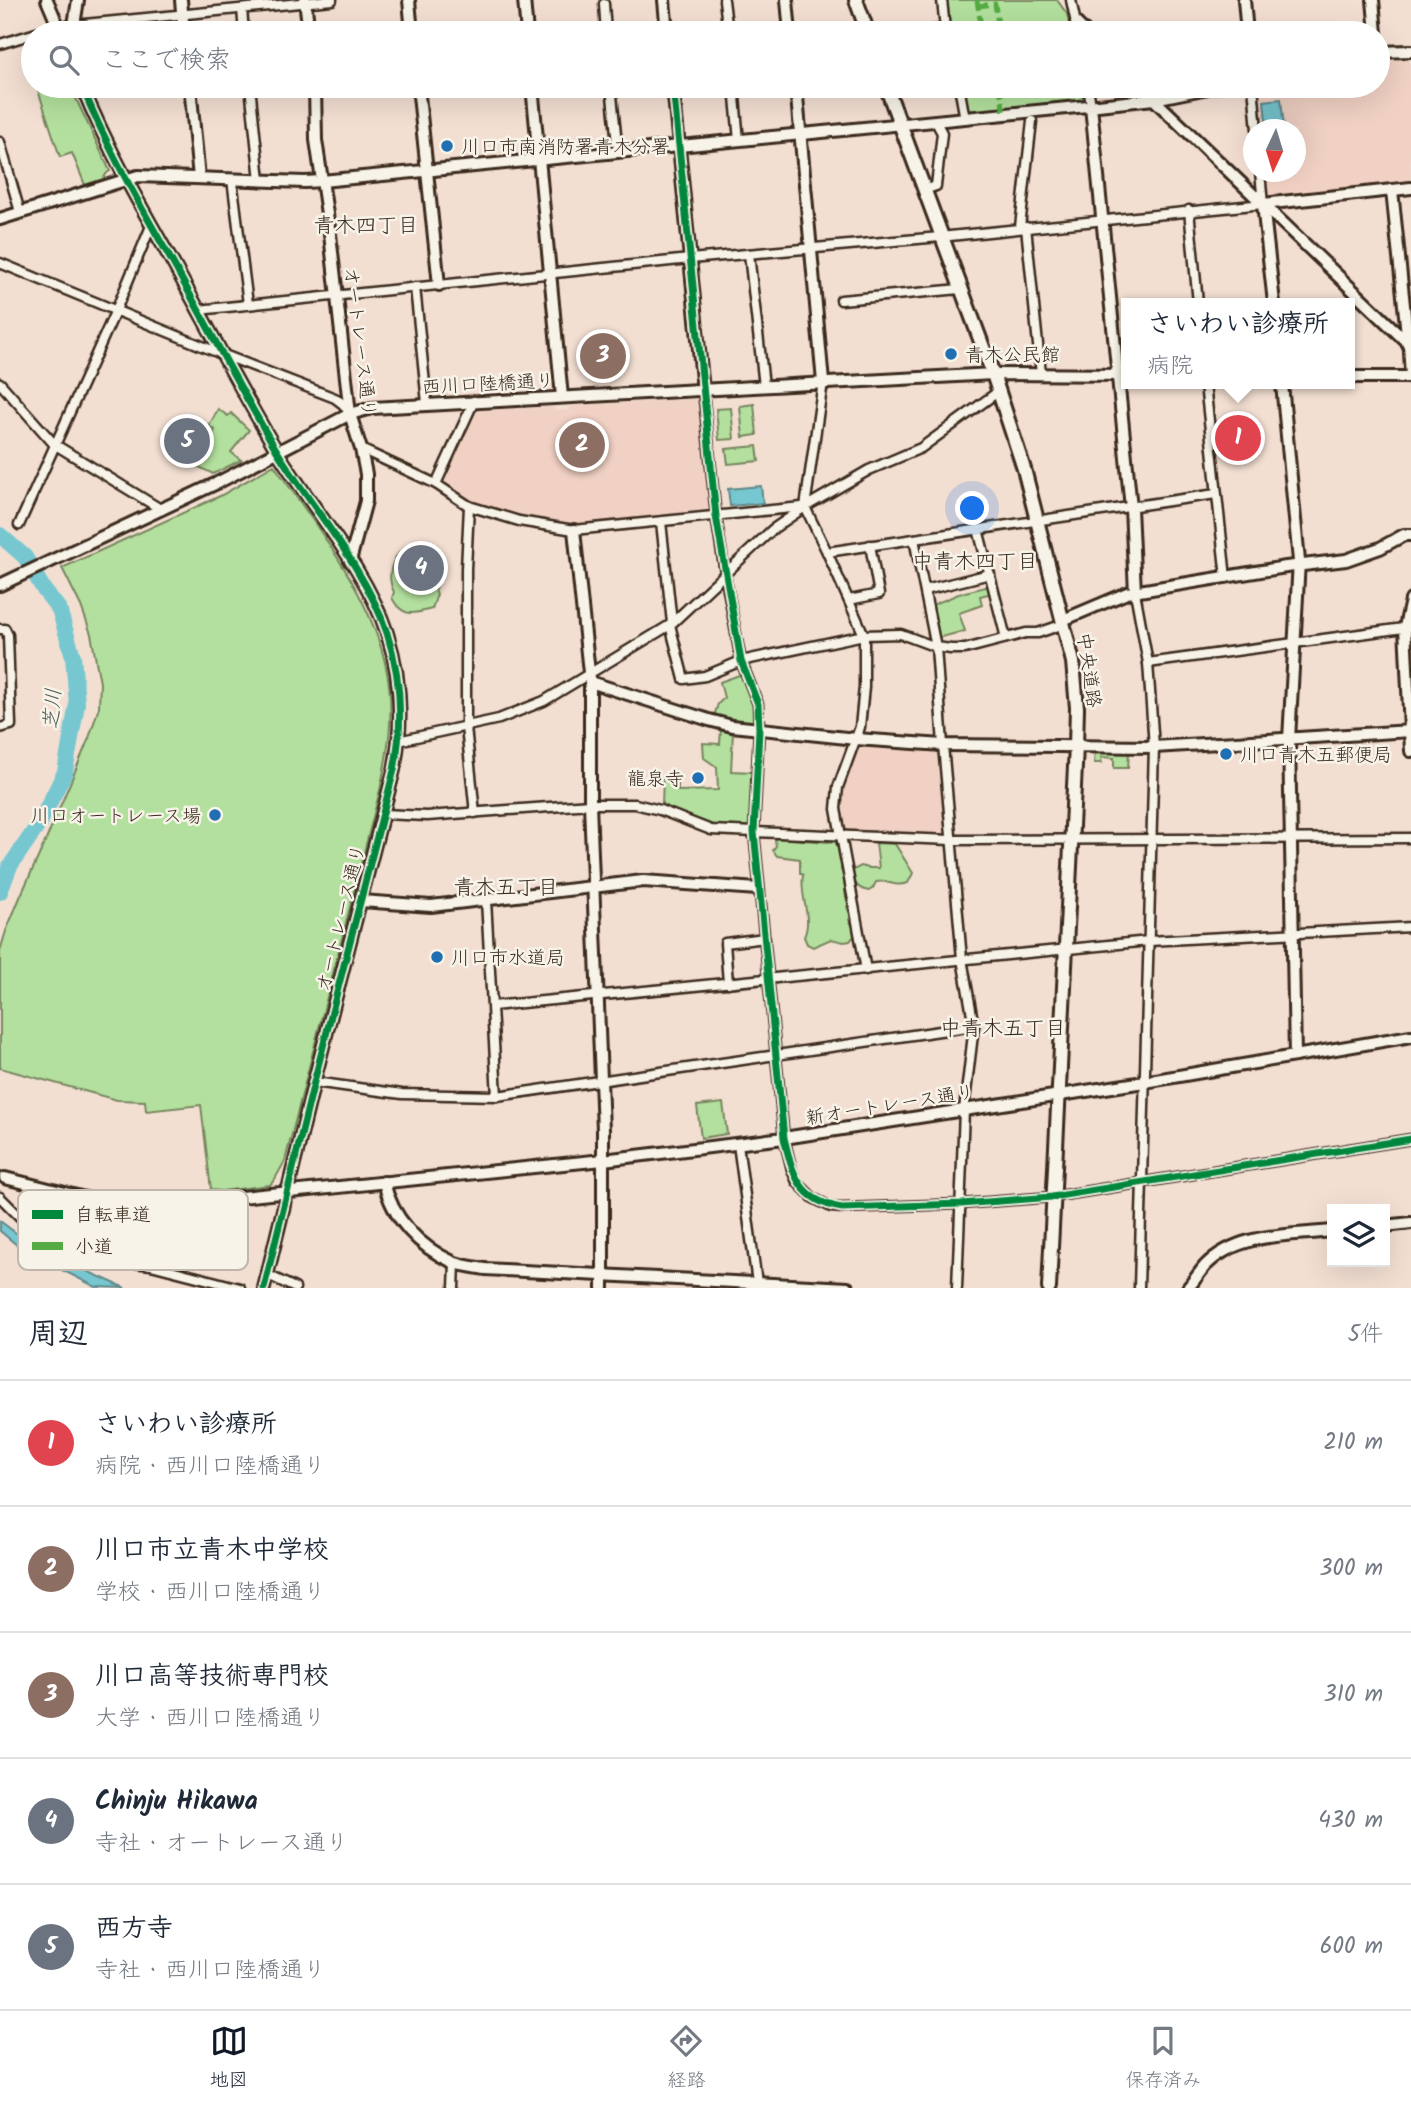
<!DOCTYPE html>
<html lang="ja">
<head>
<meta charset="utf-8">
<style>
	body { margin:0; font-family:Kalam,"Klee One",sans-serif; background:#f6f6f7; color:#1f2937 }
	.controls { position:absolute; right:21px; bottom:21px; display:grid; overflow:hidden; border-radius:0px; box-shadow:0 7px 28px #0002 }
	.controls button { width:63px; height:63px; display:grid; place-items:center; padding:0; border:0; border-bottom:2px solid #e0e1e3; background:#fff; color:#1f2937; font:35px sans-serif }
	.compass { position:absolute; left:1243px; top:119px; width:63px; height:63px; border-radius:50%; background:#fff; box-shadow:0 7px 28px #0002; rotate:184deg }
	.you { position:absolute; left:973px; top:509px; width:24px; height:24px; margin:-18px; border:5px solid #fff; border-radius:50%; background:#1a73e8; box-shadow:0 0 0 10px #1a73e833 }
	.badge { display:grid; place-items:center; width:46px; height:46px; border-radius:50%; background:#111827; color:#fff; font-size:23px; font-weight:700 }
	.pin { position:absolute; translate:-50% -50%; border:4px solid #fff; box-shadow:0 2px 7px #0006 }
	.popup { position:absolute; left:1121px; top:298px; width:234px; height:91px; box-sizing:border-box; display:grid; place-content:center; border-radius:0px; background:#fff; filter:drop-shadow(0 2px 5px #0005); font-size:23px; white-space:nowrap; color:#747a83 }
	.popup b { font-size:26px; color:#1f2937 }
	.popup::after { content:''; position:absolute; left:50%; top:100%; margin-left:-14px; border:14px solid transparent; border-top-color:#fff }
	.list { margin:0; padding:0; list-style:none }
	h2 { display:flex; justify-content:space-between; align-items:center; height:91px; margin:0; padding:0 28px; font-size:30px }
	h2 small { font-size:23px; font-weight:400; color:#747a83 }
	.list li { display:grid; grid-template-columns:46px 1fr auto; gap:21px; align-items:center; box-sizing:border-box; height:126px; padding:0 28px; border-top:2px solid #e0e1e3 }
	.list b { display:block; font-size:26px; white-space:nowrap }
	.list p { margin:0; font-size:23px; white-space:nowrap; color:#747a83 }
	.list em { font-size:23px; font-style:normal; color:#747a83 }
	.icon { flex:none; width:38px; height:38px; fill:none; stroke:currentColor; stroke-width:2; stroke-linecap:round; stroke-linejoin:round }
	.map { position:relative; flex:none; width:1411px; height:1288px; overflow:hidden }
	.search { position:absolute; background:#fff; box-shadow:0 7px 28px #0002; left:21px; right:21px; top:21px; height:77px; display:flex; align-items:center; gap:18px; box-sizing:border-box; padding:0 24px; border-radius:38px; color:#747a83; font-size:26px }
	.sheet { height:721px; background:#fff }
	nav { display:flex; justify-content:space-around; align-items:center; box-sizing:border-box; height:98px; border-top:2px solid #e0e1e3; background:#fff; font-size:19px; color:#747a83 }
	nav a { display:grid; justify-items:center; gap:4px }
	nav .on { color:#111827 }
	.map>svg:first-child { display:block }
	.built { fill:#f0d1c3 }
	.green { fill:#b3e09e; stroke:#77855e; stroke-width:2 }
	.water { fill:#77c7d1; stroke:#5f8889; stroke-width:2 }
	.lines { fill:none; stroke-linecap:round; stroke-linejoin:round }
	.river { stroke:#77c7d1; stroke-width:16 }
	.minor-casing { stroke:#3b2a1e; stroke-width:13 }
	.tertiary-casing { stroke:#3b2a1e; stroke-width:16 }
	.secondary-casing { stroke:#3b2a1e; stroke-width:18 }
	.minor { stroke:#f7f3e8; stroke-width:8 }
	.tertiary { stroke:#f7f3e8; stroke-width:10 }
	.secondary { stroke:#f7f3e8; stroke-width:12 }
	.quiet { stroke:#55ab43; stroke-width:5; stroke-dasharray:10 5; stroke-linecap:butt }
	.cycleway-casing { stroke:#f7f3e8; stroke-width:11 }
	.cycleway { stroke:#00873e; stroke-width:7 }
	.poi-dot { fill:#1f6fb2; stroke:#f7f3e8; stroke-width:2.5 }
	.labels { text-anchor:middle; stroke-width:5; stroke-linejoin:round; paint-order:stroke }
	.poi-label { font-size:19px; fill:#3b2a1e; stroke:#f7f3e8; text-anchor:start }
	.street-label { font-size:19px; fill:#3b2a1e; stroke:#f7f3e8 }
	.neighbourhood-label { font-size:21px; fill:#3b2a1e; stroke:#f7f3e8 }
	.water-label { font-size:21px; font-style:italic; fill:#4d5954; stroke:#f7f3e8 }
	.key { fill:#f7f3e8; stroke:#bfb7ab; stroke-width:2 }
	.key-label { font-size:19px; fill:#3b2a1e }
</style>
</head>
<body>
<div class="map">
<svg width="1411" height="1288" viewBox="0 0 1411 1288">
	<rect width="100%" height="100%" fill="#f3dfd2"/>
	<filter id="ink" filterUnits="userSpaceOnUse"><feTurbulence type="fractalNoise" baseFrequency=".0143" numOctaves="2"/><feDisplacementMap in="SourceGraphic" scale="14" xChannelSelector="R" yChannelSelector="G"/><feConvolveMatrix kernelMatrix="1 2 1 2 8 2 1 2 1" color-interpolation-filters="sRGB"/></filter>
	<g filter="url(#ink)">
		<g class="built">
			<path d="M 1410,60 L 1411,184 L 1272,198 L 1268,195 L 1266,172 L 1296,172 L 1296,130 L 1262,129 L 1259,86 L 1378,86 L 1378,61 Z"/>
			<path d="M 700,399 L 709,510 L 707,513 L 577,526 L 568,525 L 517,516 L 488,507 L 472,501 L 446,485 L 445,479 L 476,411 L 553,407 L 556,411 L 568,410 L 571,406 Z"/>
			<path d="M 861,744 L 937,750 L 940,752 L 947,832 L 944,835 L 847,831 L 844,828 L 841,807 L 843,786 L 858,747 Z"/>
		</g>
		<g class="green">
			<path d="M 945,0 L 1057,0 L 1067,14 L 1071,33 L 956,33 L 956,31 L 948,25 Z"/>
			<path d="M 51,86 L 70,86 L 110,171 L 107,173 L 103,179 L 85,185 L 72,153 L 60,157 L 38,90 Z"/>
			<path d="M 963,86 L 1080,86 L 1083,100 L 970,112 L 967,109 Z"/>
			<path d="M 754,404 L 757,435 L 743,437 L 740,406 Z"/>
			<path d="M 731,408 L 734,439 L 719,440 L 716,409 Z"/>
			<path d="M 218,409 L 228,416 L 231,413 L 249,430 L 231,452 L 241,460 L 213,474 L 189,462 L 192,457 L 195,458 L 198,450 L 204,452 L 215,430 L 209,426 Z"/>
			<path d="M 757,446 L 759,461 L 728,464 L 726,449 Z"/>
			<path d="M 274,465 C 317,527 373,597 387,672 C 395,712 388,752 380,790 L 285,1161 L 275,1179 L 270,1185 L 222,1191 L 211,1190 L 201,1105 L 146,1111 L 145,1101 L 117,1100 L 0,1068 L 0,951 L 6,931 L 21,895 L 46,840 L 89,738 L 99,707 L 100,683 L 91,634 L 81,606 L 62,568 L 220,496 Z"/>
			<path d="M 405,548 L 415,556 L 410,569 L 415,583 L 417,585 L 429,566 L 430,558 L 427,555 L 429,548 L 437,548 L 441,553 L 438,563 L 440,578 L 435,589 L 437,594 L 432,609 C 413,614 403,618 392,598 L 394,592 C 386,577 391,557 405,548 Z"/>
			<path d="M 990,586 L 992,593 L 980,596 L 982,605 L 959,613 L 965,631 L 937,638 L 932,605 L 961,593 Z"/>
			<path d="M 742,674 L 756,708 L 755,721 L 752,723 L 714,716 L 718,704 L 724,698 L 720,682 Z"/>
			<path d="M 721,729 L 733,731 L 731,771 L 753,772 L 750,826 L 746,828 L 709,825 L 662,806 L 663,776 L 678,776 L 678,791 L 718,790 L 717,767 L 704,758 L 703,743 L 720,744 Z"/>
			<path d="M 1095,751 L 1129,752 L 1128,768 L 1114,768 L 1114,758 L 1102,757 L 1101,763 L 1094,763 Z"/>
			<path d="M 778,838 L 828,842 L 834,841 C 840,847 843,861 841,870 C 849,880 841,893 849,903 L 847,907 L 851,916 L 849,920 L 853,926 L 855,935 L 850,941 L 844,942 L 831,939 L 813,947 L 807,944 L 804,937 C 813,917 799,896 803,875 L 800,873 L 800,859 L 777,856 L 773,850 L 776,846 L 775,840 Z"/>
			<path d="M 876,843 L 895,844 L 913,873 L 908,883 C 892,888 889,879 876,882 L 873,888 L 869,891 C 857,889 853,883 853,870 L 861,866 L 868,868 L 879,868 Z"/>
			<path d="M 723,1103 L 727,1134 L 701,1138 L 697,1106 Z"/>
		</g>
		<g class="water">
			<path d="M 1281,99 L 1284,129 L 1267,129 L 1264,101 Z"/>
			<path d="M 761,486 L 763,503 L 730,506 L 728,489 Z"/>
			<path d="M 0,1221 L 37,1249 L 125,1288 L 96,1287 L 24,1251 L 0,1231 Z"/>
		</g>
		<g class="lines">
			<path class="river" d="M 0,535 L 25,557 L 44,590 L 59,609 L 73,656 L 77,704 L 65,772 L 39,824 L 10,866 L 0,892"/>
			<defs>
				<g id="minor">
					<path d="M 724,0 L 728,33"/>
					<path d="M 942,0 L 945,29 L 953,33"/>
					<path d="M 1071,0 L 1078,33"/>
					<path d="M 604,4 L 606,33"/>
					<path d="M 242,9 L 244,33"/>
					<path d="M 36,33 L 58,27 L 74,25 L 332,0"/>
					<path d="M 904,33 L 945,29"/>
					<path d="M 0,44 L 33,34"/>
					<path d="M 250,86 L 260,180"/>
					<path d="M 611,86 L 618,153"/>
					<path d="M 734,86 L 739,141"/>
					<path d="M 959,86 L 965,119"/>
					<path d="M 1088,86 L 1091,106"/>
					<path d="M 1253,86 L 1257,130"/>
					<path d="M 0,142 L 20,212"/>
					<path d="M 232,179 L 248,304"/>
					<path d="M 924,190 L 936,186 L 942,133 L 936,122"/>
					<path d="M 1189,210 L 1198,303"/>
					<path d="M 1020,227 L 1032,121"/>
					<path d="M 1026,227 L 1041,374"/>
					<path d="M 749,254 L 764,386"/>
					<path d="M 0,263 L 224,355 L 335,398 L 343,404 L 350,414"/>
					<path d="M 415,287 L 427,403"/>
					<path d="M 841,300 L 960,289"/>
					<path d="M 198,310 L 690,259 L 940,237 L 1263,204 L 1260,172"/>
					<path d="M 1408,344 L 1410,377"/>
					<path d="M 823,382 L 805,507 L 827,552 L 864,635 L 864,687 L 860,727 L 838,787 L 836,809 L 866,970"/>
					<path d="M 0,383 L 54,444 L 162,510"/>
					<path d="M 1205,384 L 1226,578"/>
					<path d="M 703,390 L 716,516 L 725,573 L 741,661 L 758,704 L 759,729 L 754,832 L 784,1138 L 792,1170 L 797,1182 L 813,1198 L 831,1207 L 842,1208 L 961,1204 L 1052,1197 L 1411,1139"/>
					<path d="M 361,449 L 436,484 L 469,506 L 519,521 L 574,530 L 802,507"/>
					<path d="M 436,484 L 474,401"/>
					<path d="M 469,506 L 466,569 L 466,727 L 475,813"/>
					<path d="M 661,522 L 672,623"/>
					<path d="M 19,525 L 116,310 L 151,226"/>
					<path d="M 978,529 L 1006,638"/>
					<path d="M 914,539 L 936,647 L 943,745 L 962,959 L 974,1026 L 964,1110 L 957,1288"/>
					<path d="M 827,552 L 1216,494"/>
					<path d="M 925,590 L 990,574"/>
					<path d="M 1135,592 L 1148,663 L 1154,747 L 1139,1288"/>
					<path d="M 849,600 L 879,594 L 870,545"/>
					<path d="M 670,625 L 684,679 L 705,676 L 741,661 L 864,635 L 901,634 L 936,647 L 951,649 L 965,649 L 1026,633 L 1038,633 L 1064,624"/>
					<path d="M 0,629 L 5,629 L 8,635 L 11,725 L 0,728"/>
					<path d="M 1148,663 L 1411,627"/>
					<path d="M 398,741 L 499,719 L 544,701 L 670,625 L 773,529 L 805,507 L 869,470 L 921,448 L 999,391"/>
					<path d="M 383,814 L 427,816 L 590,804 L 635,804 L 660,810 L 711,830 L 754,832 L 951,840 L 1411,838"/>
					<path d="M 486,900 L 497,1096"/>
					<path d="M 728,983 L 725,943 L 765,938"/>
					<path d="M 493,1006 L 1149,941 L 1411,927"/>
					<path d="M 314,1082 L 402,1094 L 497,1096 L 974,1026"/>
					<path d="M 738,1144 L 757,1283"/>
					<path d="M 0,1197 L 28,1225 L 55,1242 L 92,1258 L 151,1265 L 240,1288"/>
					<path d="M 151,1265 L 164,1203"/>
					<path d="M 268,1275 L 295,1288"/>
					<path d="M 454,1288 L 455,1263"/>
				</g>
				<g id="tertiary">
					<path d="M 47,0 L 61,33"/>
					<path d="M 181,0 L 184,33"/>
					<path d="M 305,0 L 309,33"/>
					<path d="M 409,0 L 412,33"/>
					<path d="M 524,0 L 527,33"/>
					<path d="M 664,0 L 667,33"/>
					<path d="M 787,0 L 790,33"/>
					<path d="M 1244,0 L 1247,33"/>
					<path d="M 1373,0 L 1376,33"/>
					<path d="M 1076,23 L 1086,33"/>
					<path d="M 74,25 L 78,0"/>
					<path d="M 1378,52 L 1411,51"/>
					<path d="M 82,86 C 107,148 141,207 174,265 C 208,327 241,391 277,451 C 313,510 365,567 387,633 C 401,677 403,725 394,770 L 314,1082 L 264,1288"/>
					<path d="M 190,86 L 199,178"/>
					<path d="M 315,86 L 316,140 L 330,234 L 350,414 L 361,449 L 366,474 L 366,501 L 350,561"/>
					<path d="M 418,86 L 439,285"/>
					<path d="M 532,86 L 562,397"/>
					<path d="M 673,86 L 703,390"/>
					<path d="M 796,86 L 823,382"/>
					<path d="M 1140,86 L 1411,346"/>
					<path d="M 1091,106 L 1131,508 L 1135,592"/>
					<path d="M 1392,190 L 1408,344"/>
					<path d="M 0,219 L 138,176 L 305,182 L 322,181 L 1098,105 L 1154,99 L 1218,86"/>
					<path d="M 1274,303 L 1263,204 L 1411,188"/>
					<path d="M 1350,377 L 1411,377"/>
					<path d="M 1282,384 L 1299,561 L 1289,739 L 1295,1056"/>
					<path d="M 574,530 L 590,682 L 590,804 L 603,1130 L 603,1288"/>
					<path d="M 0,585 L 217,483 L 350,414 L 372,408 L 993,374 L 1126,375"/>
					<path d="M 1411,600 L 1405,627 L 1411,751"/>
					<path d="M 1063,620 L 1127,593 L 1286,567 L 1346,560 L 1380,548 L 1404,535 L 1411,535"/>
					<path d="M 590,682 L 709,720 L 732,726 L 856,739 L 943,745 L 1154,747 L 1411,731"/>
					<path d="M 361,901 L 431,906 L 643,881 L 758,889"/>
					<path d="M 5,1178 L 81,1197 L 119,1204 L 212,1200 L 603,1160 L 784,1138 L 1144,1082 L 1411,1036"/>
					<path d="M 384,1182 C 392,1218 419,1247 453,1262 C 462,1266 474,1267 485,1269 L 848,1288"/>
					<path d="M 1385,1226 L 1411,1223"/>
					<path d="M 1188,1288 C 1194,1281 1199,1273 1205,1266 C 1238,1232 1288,1236 1332,1231"/>
				</g>
				<g id="secondary">
					<path d="M 856,0 L 868,33"/>
					<path d="M 886,86 L 993,374 L 1024,469 L 1073,662 L 1077,708 L 1076,746 L 1049,1288"/>
				</g>
			</defs>
			<use href="#minor" class="minor-casing"/>
			<use href="#tertiary" class="tertiary-casing"/>
			<use href="#secondary" class="secondary-casing"/>
			<use href="#minor" class="minor"/>
			<use href="#tertiary" class="tertiary"/>
			<use href="#secondary" class="secondary"/>
			<g class="quiet">
				<path d="M 977,0 L 982,33"/>
				<path d="M 978,6 L 995,4 L 999,33"/>
				<path d="M 1000,86 L 1004,115"/>
			</g>
			<defs>
				<g id="cycleway">
					<path d="M 82,86 C 107,148 141,207 174,265 C 208,327 241,391 277,451 C 313,510 365,567 387,633 C 401,677 403,725 394,770 L 314,1082 L 264,1288"/>
					<path d="M 673,86 L 716,516 L 741,661 L 758,704 L 759,729 L 754,832 L 784,1138 C 793,1175 799,1201 842,1208 L 961,1204 L 1052,1197 L 1411,1139"/>
				</g>
			</defs>
			<use href="#cycleway" class="cycleway-casing"/>
			<use href="#cycleway" class="cycleway"/>
		</g>
	</g>
	<g class="poi-dot">
		<circle cx="447" cy="146" r="7"/>
		<circle cx="951" cy="354" r="7"/>
		<circle cx="1226" cy="754" r="7"/>
		<circle cx="698" cy="778" r="7"/>
		<circle cx="215" cy="815" r="7"/>
		<circle cx="437" cy="957" r="7"/>
	</g>
	<g class="labels">
		<g class="poi-label">
			<text x="461" y="153">川口市南消防署青木分署</text>
			<text x="965" y="361">青木公民館</text>
			<text x="1240" y="761">川口青木五郵便局</text>
			<text x="684" y="785" text-anchor="end">龍泉寺</text>
			<text x="201" y="822" text-anchor="end">川口オートレース場</text>
			<text x="451" y="964">川口市水道局</text>
		</g>
		<g class="street-label">
			<text transform="translate(361 342) rotate(83)" y="7">オートレース通り</text>
			<text transform="translate(488 383) rotate(-3)" y="7">西川口陸橋通り</text>
			<text transform="translate(1090 670) rotate(82)" y="7">中央道路</text>
			<text transform="translate(340 918) rotate(-76)" y="7">オートレース通り</text>
			<text transform="translate(890 1104) rotate(-9)" y="7">新オートレース通り</text>
		</g>
		<g class="neighbourhood-label">
			<text x="366" y="232">青木四丁目</text>
			<text x="975" y="568">中青木四丁目</text>
			<text x="506" y="894">青木五丁目</text>
			<text x="1003" y="1035">中青木五丁目</text>
		</g>
		<g class="water-label">
			<text transform="translate(52 709) rotate(-86)" y="7">芝川</text>
		</g>
	</g>
	<rect x="18" y="1190" width="230" height="80" rx="10" class="key"/>
	<rect x="32" y="1210" width="31" height="9" fill="#00873e"/>
	<rect x="32" y="1242" width="31" height="8" fill="#55ab43"/>
	<g class="key-label">
		<text x="75" y="1221">自転車道</text>
		<text x="75" y="1253">小道</text>
	</g>
</svg>
<div class="controls">
<button><svg class="icon" aria-label="layers" viewBox="0 0 24 24"><path d="M12 4l9 5-9 5-9-5zM3 14l9 5 9-5"/></svg></button>
</div>
<svg class="compass" viewBox="-18 -18 36 36"><path d="M0-13l5 13h-10z" fill="#e53935"/><path d="M0 13l5-13h-10z" fill="#747a83"/></svg>
<div class="you"></div>
<div class="pin badge" style="left:1238px;top:438px;background:#e0444e">1</div>
<div class="popup"><b>さいわい診療所</b>病院</div>
<div class="pin badge" style="left:582px;top:445px;background:#8d6e63">2</div>
<div class="pin badge" style="left:603px;top:356px;background:#8d6e63">3</div>
<div class="pin badge" style="left:421px;top:568px;background:#6b7280">4</div>
<div class="pin badge" style="left:187px;top:441px;background:#6b7280">5</div>
<div class="search"><svg class="icon" aria-label="search" viewBox="0 0 24 24"><circle cx="10" cy="10" r="6"/><path d="M15 15l6 6"/></svg>ここで検索</div>
</div>
<section class="sheet">
<h2>周辺<small>5件</small></h2>
<ul class="list">
<li><span class="badge" style="background:#e0444e">1</span><div><b>さいわい診療所</b><p>病院 · 西川口陸橋通り</p></div><em>210 m</em></li>
<li><span class="badge" style="background:#8d6e63">2</span><div><b>川口市立青木中学校</b><p>学校 · 西川口陸橋通り</p></div><em>300 m</em></li>
<li><span class="badge" style="background:#8d6e63">3</span><div><b>川口高等技術専門校</b><p>大学 · 西川口陸橋通り</p></div><em>310 m</em></li>
<li><span class="badge" style="background:#6b7280">4</span><div><b>Chinju Hikawa</b><p>寺社 · オートレース通り</p></div><em>430 m</em></li>
<li><span class="badge" style="background:#6b7280">5</span><div><b>西方寺</b><p>寺社 · 西川口陸橋通り</p></div><em>600 m</em></li>
</ul>
</section>
<nav>
<a class="on"><svg class="icon" aria-label="map" viewBox="0 0 24 24"><path d="M3 6l6-2 6 2 6-2v14l-6 2-6-2-6 2zM9 4v14M15 6v14"/></svg>地図</a>
<a><svg class="icon" aria-label="directions" viewBox="0 0 24 24"><path d="M12 3l9 9-9 9-9-9zM9 14v-3h6M13 9l2 2-2 2"/></svg>経路</a>
<a><svg class="icon" aria-label="saved" viewBox="0 0 24 24"><path d="M7 4h10v16l-5-4-5 4z"/></svg>保存済み</a>
</nav>
</body>
</html>
